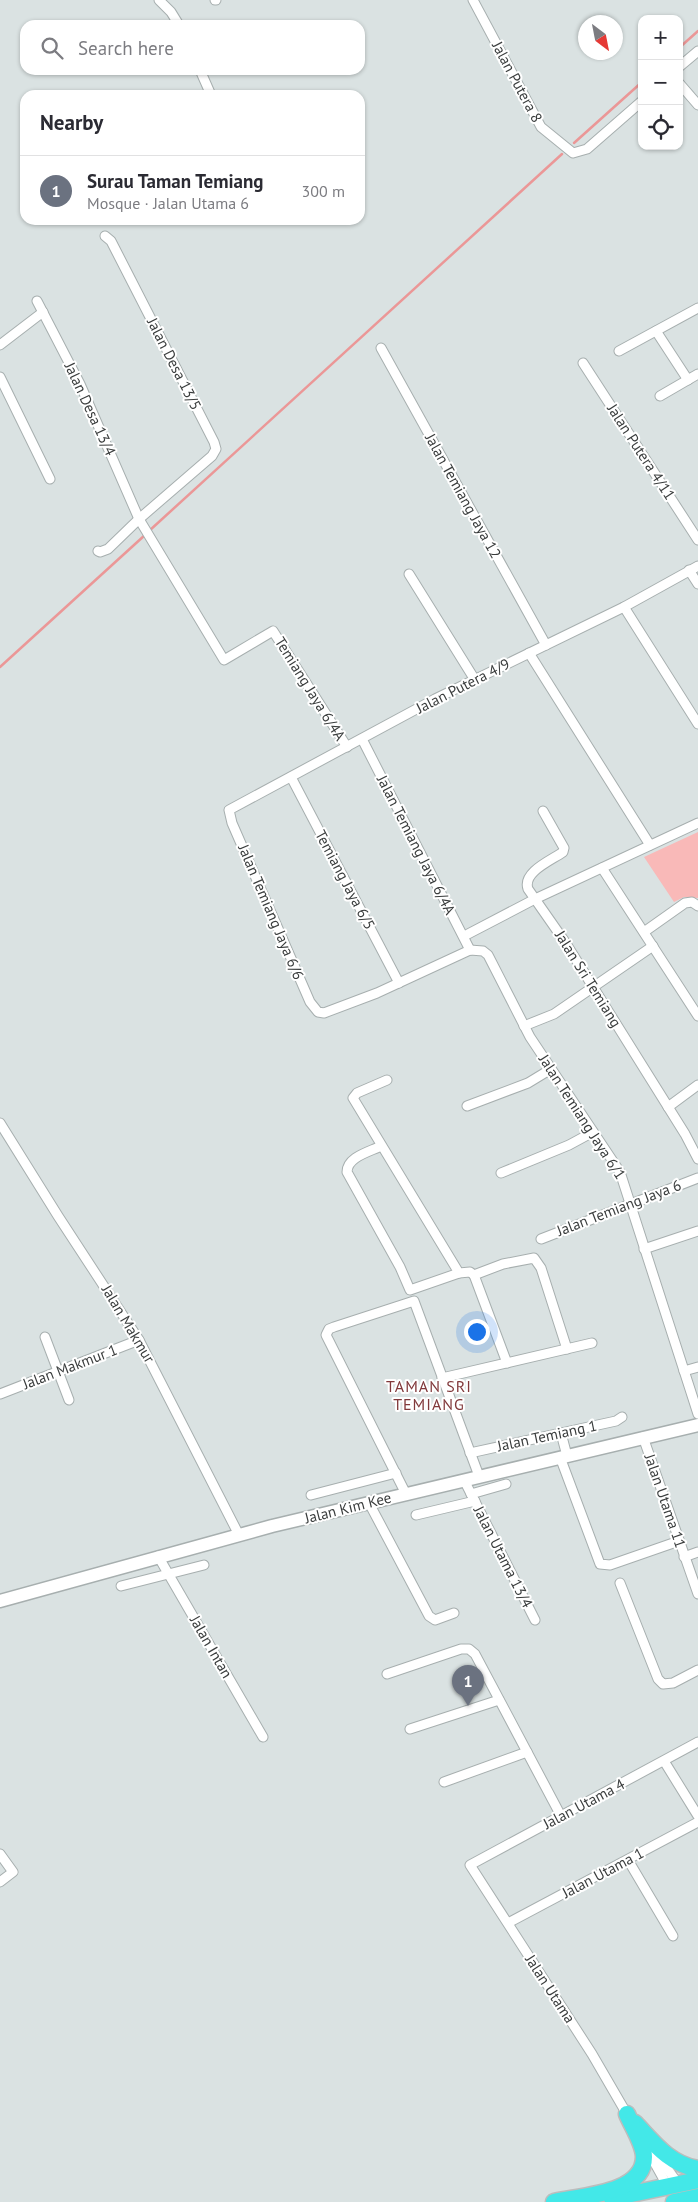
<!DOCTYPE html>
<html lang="en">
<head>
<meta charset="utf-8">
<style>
	body { margin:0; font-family:"PT Sans",sans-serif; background:#f7f7f7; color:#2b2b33 }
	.controls { position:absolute; right:15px; top:15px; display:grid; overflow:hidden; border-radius:10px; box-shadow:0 1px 4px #0004 }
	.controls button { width:45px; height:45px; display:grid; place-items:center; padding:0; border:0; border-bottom:1px solid #e1e1e2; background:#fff; color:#2b2b33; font:25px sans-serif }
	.compass { position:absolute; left:578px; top:15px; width:45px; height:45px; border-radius:50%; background:#fff; box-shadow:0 1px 4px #0004; rotate:148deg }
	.you { position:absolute; left:476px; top:1331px; width:18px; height:18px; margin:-12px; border:4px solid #fff; border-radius:50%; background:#1a73e8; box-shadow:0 0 0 8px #1a73e833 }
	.badge { display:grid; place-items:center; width:32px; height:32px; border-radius:50%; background:#ae1a32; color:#fff; font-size:16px; font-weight:700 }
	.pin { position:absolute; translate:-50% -41px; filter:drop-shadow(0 1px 2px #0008) }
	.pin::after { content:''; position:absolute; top:26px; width:18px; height:15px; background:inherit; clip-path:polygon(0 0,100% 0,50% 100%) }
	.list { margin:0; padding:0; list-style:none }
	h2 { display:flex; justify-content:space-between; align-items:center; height:65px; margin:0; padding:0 20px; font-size:21px }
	h2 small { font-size:16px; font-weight:400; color:#7c7c81 }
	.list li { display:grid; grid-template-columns:32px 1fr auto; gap:15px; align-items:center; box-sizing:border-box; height:70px; padding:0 20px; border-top:1px solid #e1e1e2 }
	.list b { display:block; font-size:19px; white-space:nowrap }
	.list p { margin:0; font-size:16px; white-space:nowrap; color:#7c7c81 }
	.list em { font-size:16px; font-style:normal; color:#7c7c81 }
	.icon { flex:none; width:28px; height:28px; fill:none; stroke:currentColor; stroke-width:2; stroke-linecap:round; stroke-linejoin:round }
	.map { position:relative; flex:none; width:698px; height:2202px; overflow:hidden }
	.search { position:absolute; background:#fff; box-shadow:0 1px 4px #0004; left:20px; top:20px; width:345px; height:55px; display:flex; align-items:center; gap:12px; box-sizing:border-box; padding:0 18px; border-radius:15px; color:#7c7c81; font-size:19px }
	.panel { position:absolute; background:#fff; box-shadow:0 1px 4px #0004; left:20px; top:90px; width:345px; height:135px; border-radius:15px }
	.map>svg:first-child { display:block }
	.green { fill:#f9b9b8 }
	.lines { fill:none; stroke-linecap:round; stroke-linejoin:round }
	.stream { stroke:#eb9797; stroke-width:2.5 }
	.street-casing { stroke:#a7afaf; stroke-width:11 }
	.secondary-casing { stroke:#a7afaf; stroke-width:15 }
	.highway-casing { stroke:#bcbdbd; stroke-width:19 }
	.street { stroke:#fff; stroke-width:9 }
	.secondary { stroke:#fff; stroke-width:12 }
	.highway { stroke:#43e8e8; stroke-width:16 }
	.labels { text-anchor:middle; stroke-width:4; stroke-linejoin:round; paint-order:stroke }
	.street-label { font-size:15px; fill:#3a3d3d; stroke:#fff }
	.neighbourhood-label { font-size:16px; letter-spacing:1px; fill:#81393b; stroke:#fff }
</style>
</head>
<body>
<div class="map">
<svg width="698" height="2202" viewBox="0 0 698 2202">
	<rect width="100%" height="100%" fill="#dae2e2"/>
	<path class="green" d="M 698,832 L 698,898 L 684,897 L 674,902 L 644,857 Z"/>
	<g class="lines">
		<g class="stream">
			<path d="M 679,48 L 698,31"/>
			<path d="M 574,143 L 642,82"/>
			<path d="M 149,531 L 562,154"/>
			<path d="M 0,667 L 145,535"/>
		</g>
		<defs>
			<g id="street">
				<path d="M 159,0 L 171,12 L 179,25"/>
				<path d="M 215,0 L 216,0"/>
				<path d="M 473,0 L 541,127 L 573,153 L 587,149 L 642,101"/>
				<path d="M 679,67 L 698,51"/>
				<path d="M 200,70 L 211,95"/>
				<path d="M 679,83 L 698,105"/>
				<path d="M 37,301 L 80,384 L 139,519 L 224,660 L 273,631 L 347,747"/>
				<path d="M 656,331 L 688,380"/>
				<path d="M 0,345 L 43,312"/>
				<path d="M 381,348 L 546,645"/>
				<path d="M 619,351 L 698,308"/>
				<path d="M 583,363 L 698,540"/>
				<path d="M 0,377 L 50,479"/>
				<path d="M 660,396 L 698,374"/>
				<path d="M 98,551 L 100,552 L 108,549 L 139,519 L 212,456 L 216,449 L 214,442 L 111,241 L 105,236"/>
				<path d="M 698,566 L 624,607 L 435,699 L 229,810 L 232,823 L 310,1002 L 318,1012 L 324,1013 L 377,993 L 470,950 L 483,951 L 488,955 L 530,1037 L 620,1172 L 698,1414"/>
				<path d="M 689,570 L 698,584"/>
				<path d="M 409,574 L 475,680"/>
				<path d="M 624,607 L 698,724"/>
				<path d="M 529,653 L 650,845"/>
				<path d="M 362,739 L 470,950"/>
				<path d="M 291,777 L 399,983"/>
				<path d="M 543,811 L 564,848 L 563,852 C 552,860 522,872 528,889 L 565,942 L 685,1134 L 698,1159"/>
				<path d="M 602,868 L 698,1016"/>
				<path d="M 644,932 L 685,903 L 692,902 L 698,906"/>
				<path d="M 468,934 L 535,899 L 698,823"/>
				<path d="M 524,1026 L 554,1014 L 653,946"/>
				<path d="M 387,1080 L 357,1093 L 353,1098 L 456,1268 L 459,1273 L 470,1272 L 474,1275"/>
				<path d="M 467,1106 L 528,1083 L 551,1069"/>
				<path d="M 668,1107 L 698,1085"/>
				<path d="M 0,1123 L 58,1216 L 139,1340 L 239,1535"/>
				<path d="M 381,1146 C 369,1152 347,1157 347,1172 L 400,1267 L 410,1290 L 459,1273"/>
				<path d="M 501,1173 L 569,1145 L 593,1132"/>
				<path d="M 541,1239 L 698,1178"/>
				<path d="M 644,1249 L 698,1231"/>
				<path d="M 474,1275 L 503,1264 L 534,1258 L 541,1268 L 567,1349"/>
				<path d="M 474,1275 L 507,1363"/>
				<path d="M 45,1337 L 69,1400"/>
				<path d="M 684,1371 L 698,1367"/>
				<path d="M 442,1378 L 592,1343"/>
				<path d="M 0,1394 L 139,1340"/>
				<path d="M 561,1433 L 567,1456"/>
				<path d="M 643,1437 L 698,1594"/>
				<path d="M 470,1453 L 616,1421 L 622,1417"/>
				<path d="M 560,1457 L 600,1564 L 610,1565 L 679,1541"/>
				<path d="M 464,1480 L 535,1620"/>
				<path d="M 406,1494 L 326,1335 L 329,1329 L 334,1327 L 414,1301 L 479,1476"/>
				<path d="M 471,1494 L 506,1484"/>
				<path d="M 311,1495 L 396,1473"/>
				<path d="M 369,1503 L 429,1616 L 435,1620 L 454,1613"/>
				<path d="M 416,1515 L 475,1501"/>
				<path d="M 158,1556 L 263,1737"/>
				<path d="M 684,1557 L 698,1552"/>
				<path d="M 620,1583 L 658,1679 L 663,1684 L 673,1683 L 698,1670"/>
				<path d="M 121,1586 L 204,1565"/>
				<path d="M 387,1674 L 461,1649 L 469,1649 L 475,1654 L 561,1816"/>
				<path d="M 410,1729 L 499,1700"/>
				<path d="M 664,1761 L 698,1816"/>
				<path d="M 444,1782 L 527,1752"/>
				<path d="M 0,1854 L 13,1872 L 0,1882"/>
				<path d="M 628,1860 L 673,1936"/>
				<path d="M 508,1923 L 698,1822"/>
				<path d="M 628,2116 L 592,2054 L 470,1865 L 698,1742"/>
				<path d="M 647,2149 L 668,2187"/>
				<path d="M 655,2152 L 679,2185"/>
			</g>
			<path id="secondary" d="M 0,1601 L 272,1526 L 698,1425"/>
			<g id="highway">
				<path d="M 635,2123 C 654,2143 669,2164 698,2169"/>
				<path d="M 612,2198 L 698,2180"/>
				<path d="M 554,2202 C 581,2196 644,2194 644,2157 C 644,2144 632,2126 627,2114"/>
				<path d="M 674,2202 L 698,2197"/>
			</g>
		</defs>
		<use href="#street" class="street-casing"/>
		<use href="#secondary" class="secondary-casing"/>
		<use href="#highway" class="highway-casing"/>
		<use href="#street" class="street"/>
		<use href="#secondary" class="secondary"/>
		<use href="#highway" class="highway"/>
	</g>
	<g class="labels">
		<g class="street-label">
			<text transform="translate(517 82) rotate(62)" y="5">Jalan Putera 8</text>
			<text transform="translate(174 364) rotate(63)" y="5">Jalan Desa 13/5</text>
			<text transform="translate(90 409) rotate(65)" y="5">Jalan Desa 13/4</text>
			<text transform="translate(641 452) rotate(57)" y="5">Jalan Putera 4/11</text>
			<text transform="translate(463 496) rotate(61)" y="5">Jalan Temiang Jaya 12</text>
			<text transform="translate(463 686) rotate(-27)" y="5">Jalan Putera 4/9</text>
			<text transform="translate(310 689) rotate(58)" y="5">Temiang Jaya 6/4A</text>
			<text transform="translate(416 845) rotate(63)" y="5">Jalan Temiang Jaya 6/4A</text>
			<text transform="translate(345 880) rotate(62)" y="5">Temiang Jaya 6/5</text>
			<text transform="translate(271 912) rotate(67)" y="5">Jalan Temiang Jaya 6/6</text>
			<text transform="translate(588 979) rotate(58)" y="5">Jalan Sri Temiang</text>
			<text transform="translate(582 1117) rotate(57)" y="5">Jalan Temiang Jaya 6/1</text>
			<text transform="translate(619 1208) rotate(-21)" y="5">Jalan Temiang Jaya 6</text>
			<text transform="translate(128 1324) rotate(59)" y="5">Jalan Makmur</text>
			<text transform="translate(70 1367) rotate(-21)" y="5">Jalan Makmur 1</text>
			<text transform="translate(547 1436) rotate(-12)" y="5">Jalan Temiang 1</text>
			<text transform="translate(665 1501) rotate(71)" y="5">Jalan Utama 11</text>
			<text transform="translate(348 1508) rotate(-14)" y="5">Jalan Kim Kee</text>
			<text transform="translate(503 1557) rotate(63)" y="5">Jalan Utama 13/4</text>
			<text transform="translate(211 1647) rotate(60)" y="5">Jalan Intan</text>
			<text transform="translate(584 1804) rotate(-28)" y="5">Jalan Utama 4</text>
			<text transform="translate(603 1873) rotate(-28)" y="5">Jalan Utama 1</text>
			<text transform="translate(550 1989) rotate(57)" y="5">Jalan Utama</text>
		</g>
		<g class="neighbourhood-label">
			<text x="429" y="1392">TAMAN SRI<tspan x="429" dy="18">TEMIANG</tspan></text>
		</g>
	</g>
</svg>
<div class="controls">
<button>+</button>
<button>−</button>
<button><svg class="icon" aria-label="locate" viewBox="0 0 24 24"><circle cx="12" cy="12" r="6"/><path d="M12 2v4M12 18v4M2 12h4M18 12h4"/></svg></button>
</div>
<svg class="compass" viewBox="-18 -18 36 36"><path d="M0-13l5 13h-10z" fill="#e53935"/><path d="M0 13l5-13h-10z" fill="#7c7c81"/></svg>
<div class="you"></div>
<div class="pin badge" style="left:468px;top:1706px;background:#6b7280">1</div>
<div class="search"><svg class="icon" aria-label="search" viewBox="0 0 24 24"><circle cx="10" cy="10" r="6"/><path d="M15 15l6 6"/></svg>Search here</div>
<section class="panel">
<h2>Nearby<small></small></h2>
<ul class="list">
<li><span class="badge" style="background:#6b7280">1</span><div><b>Surau Taman Temiang</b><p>Mosque · Jalan Utama 6</p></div><em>300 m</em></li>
</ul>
</section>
</div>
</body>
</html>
